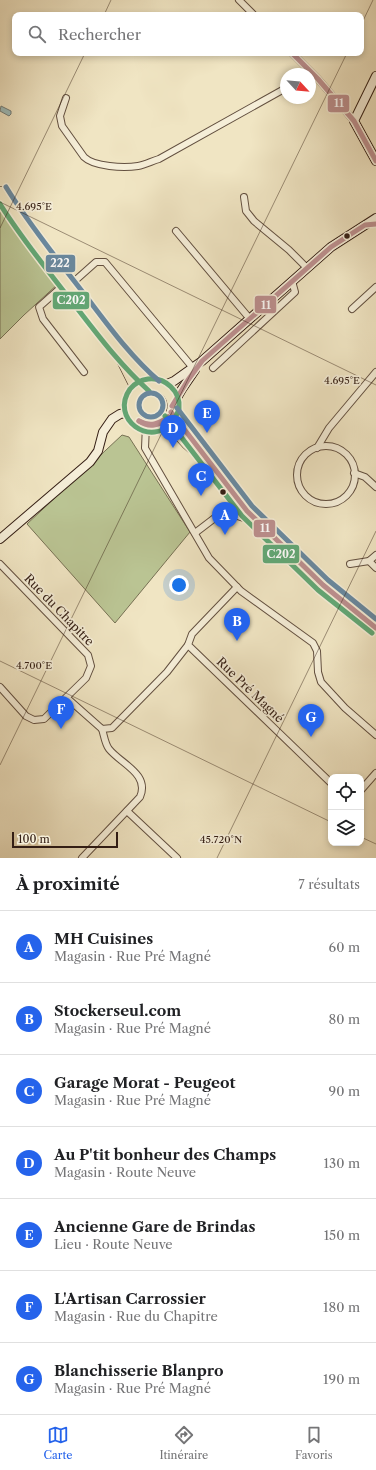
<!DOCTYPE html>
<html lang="fr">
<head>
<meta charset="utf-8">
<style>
	body { margin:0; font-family:"Libre Caslon Text",serif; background:#f6f6f6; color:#202124 }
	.controls { position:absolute; right:12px; bottom:12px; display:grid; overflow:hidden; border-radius:8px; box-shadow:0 2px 6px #0003 }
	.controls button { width:36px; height:36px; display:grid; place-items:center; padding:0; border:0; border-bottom:1px solid #e0e0e0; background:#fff; color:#202124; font:20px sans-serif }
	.compass { position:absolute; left:280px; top:68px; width:36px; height:36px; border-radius:50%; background:#fff; box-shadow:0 2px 6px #0003; rotate:116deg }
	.scale { position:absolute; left:12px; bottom:10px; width:106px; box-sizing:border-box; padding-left:4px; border:2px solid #341e14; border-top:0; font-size:11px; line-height:14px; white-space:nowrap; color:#341e14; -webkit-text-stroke:3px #f5eed8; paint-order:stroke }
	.you { position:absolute; left:179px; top:585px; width:14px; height:14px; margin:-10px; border:3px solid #fff; border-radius:50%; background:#1a73e8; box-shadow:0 0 0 6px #1a73e833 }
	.badge { display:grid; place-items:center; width:26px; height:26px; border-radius:50%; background:#2563eb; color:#fff; font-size:13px; font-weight:700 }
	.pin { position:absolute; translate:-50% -33px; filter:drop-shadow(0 1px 2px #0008) }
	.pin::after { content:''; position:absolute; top:21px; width:14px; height:12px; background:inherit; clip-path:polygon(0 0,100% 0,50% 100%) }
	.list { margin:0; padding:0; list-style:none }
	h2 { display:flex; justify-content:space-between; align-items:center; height:52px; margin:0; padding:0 16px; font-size:17px }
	h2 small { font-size:13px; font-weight:400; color:#757577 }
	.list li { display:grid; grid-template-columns:26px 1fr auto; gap:12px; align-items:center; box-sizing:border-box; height:72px; padding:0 16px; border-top:1px solid #e0e0e0 }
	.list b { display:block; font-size:15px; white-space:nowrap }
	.list p { margin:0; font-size:13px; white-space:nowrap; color:#757577 }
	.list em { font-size:13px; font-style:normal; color:#757577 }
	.icon { flex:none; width:22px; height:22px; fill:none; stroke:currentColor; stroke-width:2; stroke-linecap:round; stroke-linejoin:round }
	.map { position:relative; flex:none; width:376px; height:858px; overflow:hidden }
	.search { position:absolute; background:#fff; box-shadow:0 2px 6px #0003; left:12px; right:12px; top:12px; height:44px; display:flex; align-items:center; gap:10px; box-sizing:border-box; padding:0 14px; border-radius:8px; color:#757577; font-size:15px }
	.sheet { height:556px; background:#fff }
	nav { display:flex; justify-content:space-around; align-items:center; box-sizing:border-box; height:56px; border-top:1px solid #e0e0e0; background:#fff; font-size:11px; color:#757577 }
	nav a { display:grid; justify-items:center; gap:2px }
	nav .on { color:#2563eb }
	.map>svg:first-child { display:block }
	.green { fill:#bac493; stroke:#777154 }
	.water { fill:#9dbdbc; stroke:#737d79 }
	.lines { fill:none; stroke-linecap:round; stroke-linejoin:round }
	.street-casing { stroke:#635040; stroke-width:8 }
	.secondary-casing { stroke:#341e14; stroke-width:10 }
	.primary-casing { stroke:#341e14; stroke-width:10 }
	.street { stroke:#f5eed8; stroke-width:6 }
	.secondary { stroke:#f5eed8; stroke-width:8 }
	.primary { stroke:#f0e5c3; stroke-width:9 }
	.bus-1-casing { stroke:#f5eed8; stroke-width:8 }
	.bus-2-casing { stroke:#f5eed8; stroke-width:8 }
	.bus-3-casing { stroke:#f5eed8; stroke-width:8 }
	.bus-1 { stroke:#bc8f8f; stroke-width:5 }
	.bus-2 { stroke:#62a876; stroke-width:5 }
	.bus-3 { stroke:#6989a0; stroke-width:5 }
	.ticks { fill:none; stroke:#341e14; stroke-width:1; stroke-opacity:0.45 }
	.bus-dot { fill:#341e14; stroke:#f5eed8; stroke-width:1.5 }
	.labels { text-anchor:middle; stroke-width:3.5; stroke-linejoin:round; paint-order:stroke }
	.street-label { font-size:12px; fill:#341e14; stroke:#f5eed8 }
	.ticks-label { font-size:10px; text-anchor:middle; fill:#341e14; stroke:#f5eed8; stroke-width:3.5; stroke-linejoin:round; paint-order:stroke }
	.line-badge { stroke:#f5eed8; stroke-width:1.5 }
	.badge-label { font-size:11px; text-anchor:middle; font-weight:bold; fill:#fff }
</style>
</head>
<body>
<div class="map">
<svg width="376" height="858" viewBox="0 0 376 858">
	<rect width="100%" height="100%" fill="#f0e5c3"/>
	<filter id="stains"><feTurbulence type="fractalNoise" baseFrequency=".005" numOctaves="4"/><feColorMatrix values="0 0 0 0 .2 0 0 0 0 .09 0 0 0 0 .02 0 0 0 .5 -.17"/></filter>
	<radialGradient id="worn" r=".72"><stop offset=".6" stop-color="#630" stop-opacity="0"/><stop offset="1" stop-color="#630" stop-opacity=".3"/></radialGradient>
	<g class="green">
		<path d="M 0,206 L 59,283 L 24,315 L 0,339 Z"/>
		<path d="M 122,435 L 129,437 L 190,532 L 115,623 L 27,524 Z"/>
	</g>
	<path class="water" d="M 1,106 L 11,111 L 11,114 L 9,116 L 0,111 Z"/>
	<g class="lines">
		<defs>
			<g id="street">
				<path d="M 239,0 L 254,15"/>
				<path d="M 292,53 L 318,79 L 354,121"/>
				<path d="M 66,98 L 60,116 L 62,126 L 84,157 C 94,167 124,168 138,166 C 145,165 152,161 159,159 L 286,88"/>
				<path d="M 244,197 L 246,211 L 254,221 L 289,250 L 307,268"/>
				<path d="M 176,231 L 250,319"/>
				<path d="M 66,283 L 39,307 L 43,319 L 84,372"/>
				<path d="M 69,286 L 96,262 L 105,262 L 193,368"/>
				<path d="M 352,309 L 376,287"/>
				<path d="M 213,368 L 295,292 L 292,281"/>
				<path d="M 146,425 L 145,448 L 209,558 L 241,591 L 313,643 L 317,651 L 318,672 L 321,682 L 345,708 L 376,735"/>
				<circle cx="326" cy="475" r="29"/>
				<path d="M 317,448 L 329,428 L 376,372"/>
				<path d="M 354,473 L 365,477 L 376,487"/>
				<path d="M 195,533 L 216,517 L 228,513 L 256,522"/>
				<path d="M 369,561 L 376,568"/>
				<path d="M 0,564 L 88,655 L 91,666 L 86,678 L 44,719 L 34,720 L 26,716 L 0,687"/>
				<path d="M 350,564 L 369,561 L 376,555"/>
				<path d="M 237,587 L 192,634 L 188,645 L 331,783"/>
				<path d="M 67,698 L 102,729 L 112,728 L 167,672 L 188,645"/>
				<path d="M 361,790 L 376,773"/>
				<path d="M 127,811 L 177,858"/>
				<path d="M 82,858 L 140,797 C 150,774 121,764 109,749 C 105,744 104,735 102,729"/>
			</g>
			<g id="secondary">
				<path d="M 376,76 L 354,121 L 376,161"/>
				<path d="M 160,387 L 174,381 L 202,361 L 331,247 L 376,218"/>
				<path d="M 172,406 L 182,389 L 195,370"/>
				<path d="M 0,539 L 90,462 L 98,451 L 103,432 L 112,419 L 120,414 L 133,412"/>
			</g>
			<g id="primary">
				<path d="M 0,191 C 23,230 52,264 80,300 C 102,329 125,362 154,386"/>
				<path d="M 118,354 L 137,392"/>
				<circle cx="152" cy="406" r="20"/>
				<path d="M 171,412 L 247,511 L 290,554 L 323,585 L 376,628"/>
				<path d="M 165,421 L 186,444 L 201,457"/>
			</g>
		</defs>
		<use href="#street" class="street-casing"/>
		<use href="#secondary" class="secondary-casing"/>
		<use href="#primary" class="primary-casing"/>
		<use href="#street" class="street"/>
		<use href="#secondary" class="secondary"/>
		<use href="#primary" class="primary"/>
		<defs>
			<g id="bus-1">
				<path d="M 292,53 L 318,79 L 354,121 L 376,161"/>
				<path d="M 172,406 L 188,380 L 202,361 L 331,247 L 365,225 L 376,224"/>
				<path d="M 171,412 L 247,511 L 323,585 L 376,628"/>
				<path d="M 139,421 C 150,427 159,424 168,417"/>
				<path d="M 139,421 C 149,428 160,426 168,417"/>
			</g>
			<g id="bus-2">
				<path d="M 0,204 C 22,239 48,271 73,303 C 97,334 120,365 149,391"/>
				<path d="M 165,416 L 242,516 L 318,590 L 372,633"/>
				<path d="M 174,421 C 151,449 109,419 130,389 C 135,383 141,380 148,379 C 165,377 181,391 179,409 C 178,412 176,416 174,420"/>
			</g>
			<g id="bus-3">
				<path d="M 6,187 C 30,226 58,260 85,295 C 108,325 130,356 159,381"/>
				<circle cx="151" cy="405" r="12"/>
				<path d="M 177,408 L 252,506 L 328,580 L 376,619"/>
			</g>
		</defs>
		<use href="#bus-1" class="bus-1-casing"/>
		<use href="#bus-2" class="bus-2-casing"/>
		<use href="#bus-3" class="bus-3-casing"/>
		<use href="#bus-1" class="bus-1"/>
		<use href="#bus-2" class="bus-2"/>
		<use href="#bus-3" class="bus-3"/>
	</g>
	<path class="ticks" d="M 104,15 L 111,0M 361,25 L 373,0M 0,202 L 376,385M 0,228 L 85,53M 0,661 L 331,822M 0,765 L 347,53M 361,837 L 376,844M 217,858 L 376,531"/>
	<g class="bus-dot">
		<circle cx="347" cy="236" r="3.5"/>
		<circle cx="223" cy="492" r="3.5"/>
	</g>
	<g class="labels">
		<g class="street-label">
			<text transform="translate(59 610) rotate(46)" y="4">Rue du Chapitre</text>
			<text transform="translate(250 690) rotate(44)" y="4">Rue Pré Magné</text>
		</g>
	</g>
	<g class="ticks-label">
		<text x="34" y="210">4.695°E</text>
		<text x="342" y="384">4.695°E</text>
		<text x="34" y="669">4.700°E</text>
		<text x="221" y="843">45.720°N</text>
	</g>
	<g class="line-badge">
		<rect x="327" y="94" width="23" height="19" rx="4" fill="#bc8f8f"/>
		<rect x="45" y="254" width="31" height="19" rx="4" fill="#6989a0"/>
		<rect x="52" y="291" width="38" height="19" rx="4" fill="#62a876"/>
		<rect x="254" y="295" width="23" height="19" rx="4" fill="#bc8f8f"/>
		<rect x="253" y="519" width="23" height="19" rx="4" fill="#bc8f8f"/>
		<rect x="262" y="544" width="38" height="20" rx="4" fill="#62a876"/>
	</g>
	<g class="badge-label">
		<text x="339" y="107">11</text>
		<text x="60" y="267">222</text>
		<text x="71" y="304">C202</text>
		<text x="266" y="309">11</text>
		<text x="265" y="532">11</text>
		<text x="281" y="558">C202</text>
	</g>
	<rect width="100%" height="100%" filter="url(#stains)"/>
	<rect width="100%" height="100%" fill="url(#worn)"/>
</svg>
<div class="controls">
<button><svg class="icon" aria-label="locate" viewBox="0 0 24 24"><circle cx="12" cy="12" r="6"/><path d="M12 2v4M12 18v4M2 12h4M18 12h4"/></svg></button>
<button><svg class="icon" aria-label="layers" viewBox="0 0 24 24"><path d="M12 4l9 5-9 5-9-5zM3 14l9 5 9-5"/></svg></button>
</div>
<svg class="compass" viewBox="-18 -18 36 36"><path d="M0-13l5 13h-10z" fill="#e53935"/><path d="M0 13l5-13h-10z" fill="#757577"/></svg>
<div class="scale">100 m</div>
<div class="you"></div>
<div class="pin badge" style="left:225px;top:535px">A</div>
<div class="pin badge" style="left:237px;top:641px">B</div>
<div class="pin badge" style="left:201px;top:496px">C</div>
<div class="pin badge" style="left:173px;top:448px">D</div>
<div class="pin badge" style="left:207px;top:433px">E</div>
<div class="pin badge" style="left:61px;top:729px">F</div>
<div class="pin badge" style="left:311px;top:737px">G</div>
<div class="search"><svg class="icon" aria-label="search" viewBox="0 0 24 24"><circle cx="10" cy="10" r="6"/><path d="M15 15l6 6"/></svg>Rechercher</div>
</div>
<section class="sheet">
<h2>À proximité<small>7 résultats</small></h2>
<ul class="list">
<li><span class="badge">A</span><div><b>MH Cuisines</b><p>Magasin · Rue Pré Magné</p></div><em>60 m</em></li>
<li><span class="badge">B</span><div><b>Stockerseul.com</b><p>Magasin · Rue Pré Magné</p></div><em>80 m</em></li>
<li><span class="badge">C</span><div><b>Garage Morat - Peugeot</b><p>Magasin · Rue Pré Magné</p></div><em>90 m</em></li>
<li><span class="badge">D</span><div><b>Au P'tit bonheur des Champs</b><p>Magasin · Route Neuve</p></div><em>130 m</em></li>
<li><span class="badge">E</span><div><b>Ancienne Gare de Brindas</b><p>Lieu · Route Neuve</p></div><em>150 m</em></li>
<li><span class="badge">F</span><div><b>L'Artisan Carrossier</b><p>Magasin · Rue du Chapitre</p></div><em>180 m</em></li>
<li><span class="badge">G</span><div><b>Blanchisserie Blanpro</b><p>Magasin · Rue Pré Magné</p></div><em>190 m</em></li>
</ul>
</section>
<nav>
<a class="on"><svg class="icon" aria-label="map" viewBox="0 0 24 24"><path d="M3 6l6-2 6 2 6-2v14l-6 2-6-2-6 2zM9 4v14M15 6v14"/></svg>Carte</a>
<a><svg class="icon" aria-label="directions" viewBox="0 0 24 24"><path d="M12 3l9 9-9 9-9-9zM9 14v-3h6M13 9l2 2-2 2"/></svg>Itinéraire</a>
<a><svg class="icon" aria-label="saved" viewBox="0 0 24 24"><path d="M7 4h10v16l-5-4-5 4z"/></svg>Favoris</a>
</nav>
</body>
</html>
